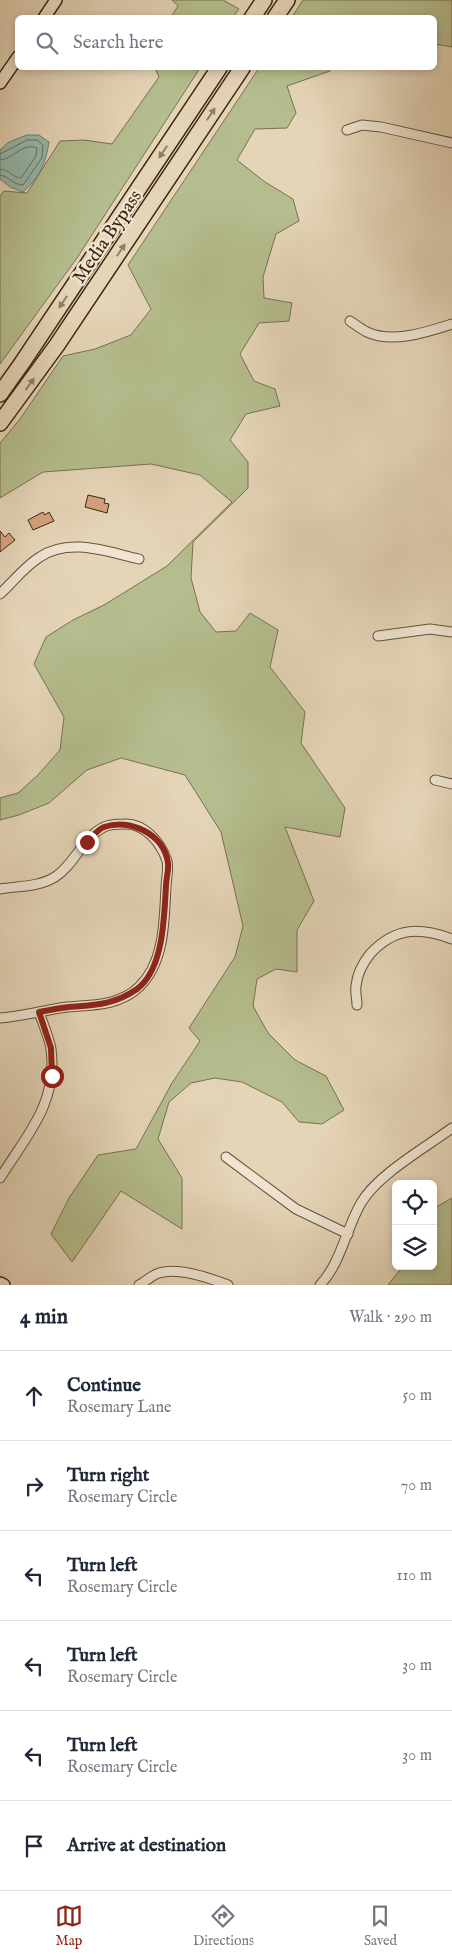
<!DOCTYPE html>
<html lang="en">
<head>
<meta charset="utf-8">
<style>
	body { margin:0; font-family:"IM FELL English",serif; background:#f2f2f3; color:#1f2937 }
	.controls { position:absolute; right:15px; bottom:15px; display:grid; overflow:hidden; border-radius:8px; box-shadow:0 2px 8px #0003 }
	.controls button { width:45px; height:45px; display:grid; place-items:center; padding:0; border:0; border-bottom:1px solid #e0e1e3; background:#fff; color:#1f2937; font:25px sans-serif }
	.stop { position:absolute; width:15px; height:15px; margin:-11px; border:4px solid #8f2418; border-radius:50%; background:#fff }
	.stop.end { background:#8f2418; border-color:#fff; box-shadow:0 1px 5px #0008 }
	.list { margin:0; padding:0; list-style:none }
	h2 { display:flex; justify-content:space-between; align-items:center; height:65px; margin:0; padding:0 20px; font-size:21px }
	h2 small { font-size:16px; font-weight:400; color:#747a83 }
	.list li { display:grid; grid-template-columns:32px 1fr auto; gap:15px; align-items:center; box-sizing:border-box; height:90px; padding:0 20px; border-top:1px solid #e0e1e3 }
	.list b { display:block; font-size:19px; white-space:nowrap }
	.list p { margin:0; font-size:16px; white-space:nowrap; color:#747a83 }
	.list em { font-size:16px; font-style:normal; color:#747a83 }
	.icon { flex:none; width:28px; height:28px; fill:none; stroke:currentColor; stroke-width:2; stroke-linecap:round; stroke-linejoin:round }
	.map { position:relative; flex:none; width:452px; height:1285px; overflow:hidden }
	.search { position:absolute; background:#fff; box-shadow:0 2px 8px #0003; left:15px; right:15px; top:15px; height:55px; display:flex; align-items:center; gap:12px; box-sizing:border-box; padding:0 18px; border-radius:8px; color:#747a83; font-size:19px }
	.sheet { height:605px; background:#fff }
	nav { display:flex; justify-content:space-around; align-items:center; box-sizing:border-box; height:70px; border-top:1px solid #e0e1e3; background:#fff; font-size:14px; color:#747a83 }
	nav a { display:grid; justify-items:center; gap:2px }
	nav .on { color:#8f2418 }
	.map>svg:first-child { display:block }
	.green { fill:#b5bd8e; stroke:#78724e }
	.water { fill:#96b9ad; stroke:#727e6d }
	.lines { fill:none; stroke-linecap:round; stroke-linejoin:round }
	.shore { stroke:#68705e; stroke-width:1 }
	.building { fill:#d4a27d; stroke:#3b260e }
	.street-casing { stroke:#665238; stroke-width:11 }
	.secondary-casing { stroke:#3b260e; stroke-width:14 }
	.highway-casing { stroke:#3b260e; stroke-width:18 }
	.street { stroke:#eee4d1; stroke-width:9 }
	.secondary { stroke:#eee4d1; stroke-width:11 }
	.highway { stroke:#e5d5b8; stroke-width:15 }
	.oneway { fill:#907e63 }
	.route { stroke:#8f2418; stroke-width:6 }
	.labels { text-anchor:middle; stroke-width:5; stroke-linejoin:round; paint-order:stroke }
	.street-label { font-size:19px; fill:#3b260e; stroke:#eee4d1 }
</style>
</head>
<body>
<div class="map">
<svg width="452" height="1285" viewBox="0 0 452 1285">
	<rect width="100%" height="100%" fill="#e5d5b8"/>
	<filter id="stains"><feTurbulence type="fractalNoise" baseFrequency=".004" numOctaves="4"/><feColorMatrix values="0 0 0 0 .2 0 0 0 0 .09 0 0 0 0 .02 0 0 0 .5 -.17"/></filter>
	<radialGradient id="worn" r=".72"><stop offset=".6" stop-color="#630" stop-opacity="0"/><stop offset="1" stop-color="#630" stop-opacity=".3"/></radialGradient>
	<g class="green">
		<path d="M 172,0 L 223,0 L 239,9 L 233,17 L 171,17 L 178,6 Z"/>
		<path d="M 303,0 L 452,0 L 452,47 L 435,44 L 434,18 L 292,17 Z"/>
		<path d="M 155,68 L 200,68 L 77,258 L 0,364 L 0,196 L 4,191 L 27,193 L 60,141 L 84,140 L 112,144 L 159,77 Z"/>
		<path d="M 259,68 L 331,68 L 330,71 L 287,86 L 296,113 L 287,128 L 255,129 L 237,160 L 265,182 L 293,199 L 299,221 L 276,234 L 263,277 L 264,298 L 292,303 L 289,321 L 259,323 L 240,354 L 254,381 L 275,389 L 280,406 L 246,414 L 230,440 L 248,462 L 248,488 L 193,542 L 191,578 L 200,612 L 216,632 L 236,631 L 250,613 L 278,630 L 270,667 L 305,712 L 301,743 L 345,808 L 340,837 L 285,827 L 314,901 L 297,930 L 297,972 L 276,969 L 257,979 L 253,1006 L 268,1033 L 295,1060 L 326,1076 L 344,1110 L 322,1124 L 299,1122 L 282,1102 L 242,1082 L 215,1078 L 191,1083 L 169,1102 L 158,1139 L 182,1178 L 182,1229 L 121,1191 L 72,1262 L 51,1234 L 69,1198 L 98,1155 L 136,1149 L 172,1083 L 200,1041 L 189,1028 L 235,957 L 243,926 L 221,832 L 185,775 L 121,758 L 87,770 L 49,803 L 19,815 L 0,820 L 0,798 L 18,793 L 38,775 L 60,750 L 64,717 L 34,664 L 46,637 L 73,620 L 104,605 L 167,566 L 232,502 L 200,475 L 151,464 L 43,472 L 0,498 L 0,443 L 20,419 L 63,356 L 95,349 L 131,335 L 151,309 L 128,265 Z"/>
		<path d="M 452,1198 L 452,1285 L 388,1285 L 403,1266 L 433,1266 L 433,1209 Z"/>
	</g>
	<path class="water" d="M 27,135 L 39,135 L 49,142 C 46,163 39,178 23,192 L 10,187 L 0,179 L 0,150 L 9,142 Z"/>
	<g class="lines">
		<g class="shore">
			<path d="M 0,154 L 27,140 L 37,140 L 43,145 L 42,158 L 23,185 C 13,185 9,176 0,175"/>
			<path d="M 0,160 C 13,159 23,142 37,148 L 36,156 L 21,178 C 13,178 9,169 0,169"/>
		</g>
	</g>
	<g class="building">
		<path d="M 88,495 L 105,499 L 104,503 L 109,504 L 107,513 L 85,507 Z"/>
		<path d="M 43,512 L 45,515 L 49,512 L 54,521 L 33,530 L 28,520 Z"/>
		<path d="M 0,531 L 5,537 L 9,533 L 15,540 L 0,552 Z"/>
	</g>
	<g class="lines">
		<defs>
			<g id="street">
				<path d="M 347,130 L 362,125 L 381,127 L 452,143"/>
				<path d="M 350,321 C 356,325 361,329 367,332 C 392,344 427,332 452,324"/>
				<path d="M 0,594 C 13,582 25,566 40,557 C 70,537 107,552 139,559"/>
				<path d="M 378,636 L 430,629 L 452,632"/>
				<path d="M 435,780 L 452,784"/>
				<path d="M 0,889 C 18,886 39,887 55,877 C 74,865 82,839 102,828 C 107,825 118,824 124,824 C 145,823 161,843 167,861 C 169,869 166,879 166,887 C 164,921 165,962 139,987 C 119,1006 92,1005 67,1007 C 45,1010 23,1016 0,1018"/>
				<path d="M 357,1005 C 357,999 355,992 356,986 C 357,974 363,963 370,954 C 395,927 419,927 452,939"/>
				<path d="M 226,1157 L 296,1209 L 348,1234"/>
				<path d="M 0,1178 C 27,1135 58,1103 51,1049 C 49,1037 43,1024 39,1012"/>
				<path d="M 139,1285 C 145,1282 152,1275 159,1273 C 179,1267 209,1278 228,1285"/>
				<path d="M 320,1285 C 341,1263 346,1229 361,1203 C 377,1175 425,1148 452,1128"/>
			</g>
			<g id="secondary">
				<path d="M 44,18 L 56,0"/>
				<path d="M 0,83 L 18,57"/>
				<path d="M 0,1283 L 4,1285"/>
			</g>
			<g id="highway">
				<path d="M 252,18 L 264,0"/>
				<path d="M 275,18 L 287,0"/>
				<path d="M 0,394 L 22,363 L 219,68"/>
				<path d="M 0,423 L 57,345 L 242,68"/>
			</g>
		</defs>
		<use href="#street" class="street-casing"/>
		<use href="#secondary" class="secondary-casing"/>
		<use href="#highway" class="highway-casing"/>
		<use href="#street" class="street"/>
		<use href="#secondary" class="secondary"/>
		<use href="#highway" class="highway"/>
	</g>
	<defs><path id="oneway-solid" d="M-6-.8H1V-3.2L6.5 0L1 3.2V.8H-6Z" transform="scale(1.25)"/></defs>
	<g class="oneway">
		<use href="#oneway-solid" transform="translate(211 114) rotate(-56)"/>
		<use href="#oneway-solid" transform="translate(163 152) rotate(124)"/>
		<use href="#oneway-solid" transform="translate(121 250) rotate(-56)"/>
		<use href="#oneway-solid" transform="translate(63 302) rotate(124)"/>
		<use href="#oneway-solid" transform="translate(30 384) rotate(-54)"/>
	</g>
	<g class="lines">
		<path class="route" d="M 52,1076 L 51,1048 L 39,1012 C 49,1010 59,1008 69,1007 C 95,1005 114,1005 137,989 C 164,969 164,916 166,886 C 166,879 169,870 168,863 C 164,834 130,818 104,827 C 98,829 92,837 87,842"/>
	</g>
	<g class="labels">
		<g class="street-label">
			<text transform="translate(106 236) rotate(-56)" y="7">Media Bypass</text>
		</g>
	</g>
	<rect width="100%" height="100%" filter="url(#stains)"/>
	<rect width="100%" height="100%" fill="url(#worn)"/>
</svg>
<div class="controls">
<button><svg class="icon" aria-label="locate" viewBox="0 0 24 24"><circle cx="12" cy="12" r="6"/><path d="M12 2v4M12 18v4M2 12h4M18 12h4"/></svg></button>
<button><svg class="icon" aria-label="layers" viewBox="0 0 24 24"><path d="M12 4l9 5-9 5-9-5zM3 14l9 5 9-5"/></svg></button>
</div>
<div class="stop" style="left:52px;top:1076px"></div>
<div class="stop end" style="left:87px;top:842px"></div>
<div class="search"><svg class="icon" aria-label="search" viewBox="0 0 24 24"><circle cx="10" cy="10" r="6"/><path d="M15 15l6 6"/></svg>Search here</div>
</div>
<section class="sheet">
<h2>4 min<small>Walk · 290 m</small></h2>
<ul class="list">
<li><svg class="icon" aria-label="ahead" viewBox="0 0 24 24"><path d="M12 20V5M6 11l6-6 6 6"/></svg><div><b>Continue</b><p>Rosemary Lane</p></div><em>50 m</em></li>
<li><svg class="icon" aria-label="right" viewBox="0 0 24 24"><path d="M7 20v-9h11M14 6l5 5-5 5"/></svg><div><b>Turn right</b><p>Rosemary Circle</p></div><em>70 m</em></li>
<li><svg class="icon" aria-label="left" viewBox="0 0 24 24"><path d="M17 20v-9H6M10 6l-5 5 5 5"/></svg><div><b>Turn left</b><p>Rosemary Circle</p></div><em>110 m</em></li>
<li><svg class="icon" aria-label="left" viewBox="0 0 24 24"><path d="M17 20v-9H6M10 6l-5 5 5 5"/></svg><div><b>Turn left</b><p>Rosemary Circle</p></div><em>30 m</em></li>
<li><svg class="icon" aria-label="left" viewBox="0 0 24 24"><path d="M17 20v-9H6M10 6l-5 5 5 5"/></svg><div><b>Turn left</b><p>Rosemary Circle</p></div><em>30 m</em></li>
<li><svg class="icon" aria-label="arrive" viewBox="0 0 24 24"><path d="M6 21V4h12l-3 4 3 4H6"/></svg><div><b>Arrive at destination</b></div></li>
</ul>
</section>
<nav>
<a class="on"><svg class="icon" aria-label="map" viewBox="0 0 24 24"><path d="M3 6l6-2 6 2 6-2v14l-6 2-6-2-6 2zM9 4v14M15 6v14"/></svg>Map</a>
<a><svg class="icon" aria-label="directions" viewBox="0 0 24 24"><path d="M12 3l9 9-9 9-9-9zM9 14v-3h6M13 9l2 2-2 2"/></svg>Directions</a>
<a><svg class="icon" aria-label="saved" viewBox="0 0 24 24"><path d="M7 4h10v16l-5-4-5 4z"/></svg>Saved</a>
</nav>
</body>
</html>
